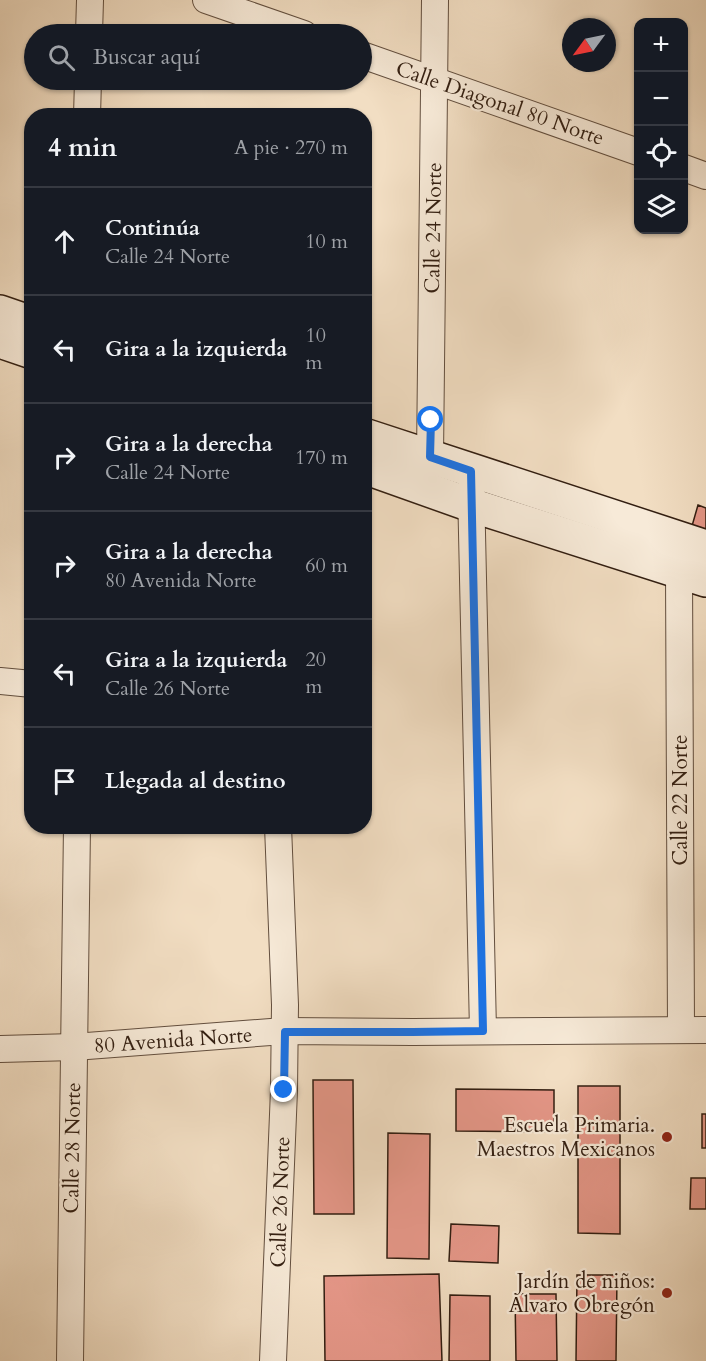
<!DOCTYPE html>
<html lang="es">
<head>
<meta charset="utf-8">
<style>
	body { margin:0; font-family:Cardo,serif; background:#242831; color:#f1f3f6 }
	.controls { position:absolute; right:18px; top:18px; display:grid; overflow:hidden; border-radius:12px; box-shadow:0 2px 4px #0004 }
	.controls button { width:54px; height:54px; display:grid; place-items:center; padding:0; border:0; border-bottom:2px solid #363941; background:#171b24; color:#f1f3f6; font:30px sans-serif }
	.compass { position:absolute; left:562px; top:18px; width:54px; height:54px; border-radius:50%; background:#171b24; box-shadow:0 2px 4px #0004; rotate:237deg }
	.stop { position:absolute; width:18px; height:18px; margin:-14px; border:4px solid #1a73e8; border-radius:50%; background:#fff }
	.stop.end { background:#1a73e8; border-color:#fff; box-shadow:0 2px 6px #0008 }
	.list { margin:0; padding:0; list-style:none }
	h2 { display:flex; justify-content:space-between; align-items:center; height:78px; margin:0; padding:0 24px; font-size:26px }
	h2 small { font-size:20px; font-weight:400; color:#9ea1a6 }
	.list li { display:grid; grid-template-columns:39px 1fr auto; gap:18px; align-items:center; box-sizing:border-box; height:108px; padding:0 24px; border-top:2px solid #363941 }
	.list b { display:block; font-size:22px; white-space:nowrap }
	.list p { margin:0; font-size:20px; white-space:nowrap; color:#9ea1a6 }
	.list em { font-size:20px; font-style:normal; color:#9ea1a6 }
	.icon { flex:none; width:33px; height:33px; fill:none; stroke:currentColor; stroke-width:2; stroke-linecap:round; stroke-linejoin:round }
	.map { position:relative; flex:none; width:706px; height:1361px; overflow:hidden }
	.search { position:absolute; background:#171b24; box-shadow:0 2px 4px #0004; left:24px; top:24px; width:348px; height:66px; display:flex; align-items:center; gap:15px; box-sizing:border-box; padding:0 21px; border-radius:33px; color:#9ea1a6; font-size:22px }
	.panel { position:absolute; background:#171b24; box-shadow:0 2px 4px #0004; left:24px; top:108px; width:348px; height:726px; border-radius:24px }
	.map>svg:first-child { display:block }
	.building { fill:#e49687; stroke:#321e11; stroke-width:1.5 }
	.lines { fill:none; stroke-linecap:round; stroke-linejoin:round }
	.street-casing { stroke:#624e3e; stroke-width:28 }
	.secondary-casing { stroke:#321e11; stroke-width:36 }
	.street { stroke:#f7ead8; stroke-width:26 }
	.secondary { stroke:#f7ead8; stroke-width:33 }
	.route { stroke:#1a73e8; stroke-width:8 }
	.poi-dot { fill:#8f2418; stroke:#f7ead8; stroke-width:2 }
	.labels { text-anchor:middle; stroke-width:4.5; stroke-linejoin:round; paint-order:stroke }
	.street-label { font-size:21px; fill:#321e11; stroke:#f7ead8 }
	.poi-label { font-size:21px; fill:#321e11; stroke:#f7ead8; text-anchor:end }
</style>
</head>
<body>
<div class="map">
<svg width="706" height="1361" viewBox="0 0 706 1361">
	<rect width="100%" height="100%" fill="#f2dec3"/>
	<filter id="stains"><feTurbulence type="fractalNoise" baseFrequency=".00333" numOctaves="4"/><feColorMatrix values="0 0 0 0 .2 0 0 0 0 .09 0 0 0 0 .02 0 0 0 .5 -.17"/></filter>
	<radialGradient id="worn" r=".72"><stop offset=".6" stop-color="#630" stop-opacity="0"/><stop offset="1" stop-color="#630" stop-opacity=".3"/></radialGradient>
	<g class="building">
		<path d="M 698,505 L 706,508 L 706,530 L 692,526 Z"/>
		<path d="M 313,1080 L 353,1080 L 354,1214 L 314,1214 Z"/>
		<path d="M 578,1086 L 620,1086 L 620,1234 L 578,1233 Z"/>
		<path d="M 456,1089 L 554,1090 L 554,1132 L 456,1131 Z"/>
		<rect x="702" y="1114" width="4" height="34"/>
		<path d="M 388,1133 L 430,1134 L 429,1259 L 387,1258 Z"/>
		<path d="M 691,1178 L 706,1178 L 706,1209 L 690,1209 Z"/>
		<path d="M 451,1224 L 499,1226 L 498,1263 L 449,1261 Z"/>
		<path d="M 439,1274 L 442,1361 L 325,1361 L 324,1276 Z"/>
		<path d="M 577,1275 L 617,1275 L 616,1361 L 576,1361 Z"/>
		<path d="M 515,1294 L 556,1294 L 557,1361 L 516,1361 Z"/>
		<path d="M 450,1295 L 490,1296 L 490,1361 L 449,1361 Z"/>
	</g>
	<g class="lines">
		<defs>
			<g id="street">
				<path d="M 206,0 L 304,34"/>
				<path d="M 89,34 L 90,0"/>
				<path d="M 362,55 L 638,152"/>
				<path d="M 87,116 L 88,80"/>
				<path d="M 684,168 L 706,176"/>
				<path d="M 430,457 L 435,0"/>
				<path d="M 471,488 L 483,1031"/>
				<path d="M 679,571 L 681,1030"/>
				<path d="M 0,681 L 32,684"/>
				<path d="M 0,1049 L 74,1047 L 284,1031 L 413,1032 L 706,1030"/>
				<path d="M 70,1361 L 77,826"/>
				<path d="M 273,1361 L 284,1090 L 285,1005 L 278,826"/>
			</g>
			<g id="secondary">
				<path d="M 0,312 L 32,323"/>
				<path d="M 0,341 L 32,352"/>
				<path d="M 364,435 L 706,547"/>
				<path d="M 364,467 L 471,505 L 706,580"/>
			</g>
		</defs>
		<use href="#street" class="street-casing"/>
		<use href="#secondary" class="secondary-casing"/>
		<use href="#street" class="street"/>
		<use href="#secondary" class="secondary"/>
	</g>
	<g class="lines">
		<path class="route" d="M 284,1090 L 285,1032 L 413,1032 L 483,1031 L 471,471 L 430,457 L 431,420"/>
	</g>
	<g class="poi-dot">
		<circle cx="667" cy="1137" r="6"/>
		<circle cx="667" cy="1293" r="6"/>
	</g>
	<g class="labels">
		<g class="street-label">
			<text transform="translate(500 103) rotate(19)" y="7">Calle Diagonal 80 Norte</text>
			<text transform="translate(433 228) rotate(-89)" y="7">Calle 24 Norte</text>
			<text transform="translate(680 800) rotate(-90)" y="7">Calle 22 Norte</text>
			<text transform="translate(173 1040) rotate(-4)" y="7">80 Avenida Norte</text>
			<text transform="translate(72 1148) rotate(-89)" y="7">Calle 28 Norte</text>
			<text transform="translate(280 1202) rotate(-88)" y="7">Calle 26 Norte</text>
		</g>
		<g class="poi-label">
			<text x="655" y="1132">Escuela Primaria.<tspan x="655" dy="24">Maestros Mexicanos</tspan></text>
			<text x="655" y="1288">Jardín de niños:<tspan x="655" dy="24">Alvaro Obregón</tspan></text>
		</g>
	</g>
	<rect width="100%" height="100%" filter="url(#stains)"/>
	<rect width="100%" height="100%" fill="url(#worn)"/>
</svg>
<div class="controls">
<button>+</button>
<button>−</button>
<button><svg class="icon" aria-label="locate" viewBox="0 0 24 24"><circle cx="12" cy="12" r="6"/><path d="M12 2v4M12 18v4M2 12h4M18 12h4"/></svg></button>
<button><svg class="icon" aria-label="layers" viewBox="0 0 24 24"><path d="M12 4l9 5-9 5-9-5zM3 14l9 5 9-5"/></svg></button>
</div>
<svg class="compass" viewBox="-18 -18 36 36"><path d="M0-13l5 13h-10z" fill="#e53935"/><path d="M0 13l5-13h-10z" fill="#9ea1a6"/></svg>
<div class="stop" style="left:431px;top:420px"></div>
<div class="stop end" style="left:284px;top:1090px"></div>
<div class="search"><svg class="icon" aria-label="search" viewBox="0 0 24 24"><circle cx="10" cy="10" r="6"/><path d="M15 15l6 6"/></svg>Buscar aquí</div>
<section class="panel">
<h2>4 min<small>A pie · 270 m</small></h2>
<ul class="list">
<li><svg class="icon" aria-label="ahead" viewBox="0 0 24 24"><path d="M12 20V5M6 11l6-6 6 6"/></svg><div><b>Continúa</b><p>Calle 24 Norte</p></div><em>10 m</em></li>
<li><svg class="icon" aria-label="left" viewBox="0 0 24 24"><path d="M17 20v-9H6M10 6l-5 5 5 5"/></svg><div><b>Gira a la izquierda</b></div><em>10 m</em></li>
<li><svg class="icon" aria-label="right" viewBox="0 0 24 24"><path d="M7 20v-9h11M14 6l5 5-5 5"/></svg><div><b>Gira a la derecha</b><p>Calle 24 Norte</p></div><em>170 m</em></li>
<li><svg class="icon" aria-label="right" viewBox="0 0 24 24"><path d="M7 20v-9h11M14 6l5 5-5 5"/></svg><div><b>Gira a la derecha</b><p>80 Avenida Norte</p></div><em>60 m</em></li>
<li><svg class="icon" aria-label="left" viewBox="0 0 24 24"><path d="M17 20v-9H6M10 6l-5 5 5 5"/></svg><div><b>Gira a la izquierda</b><p>Calle 26 Norte</p></div><em>20 m</em></li>
<li><svg class="icon" aria-label="arrive" viewBox="0 0 24 24"><path d="M6 21V4h12l-3 4 3 4H6"/></svg><div><b>Llegada al destino</b></div></li>
</ul>
</section>
</div>
</body>
</html>
